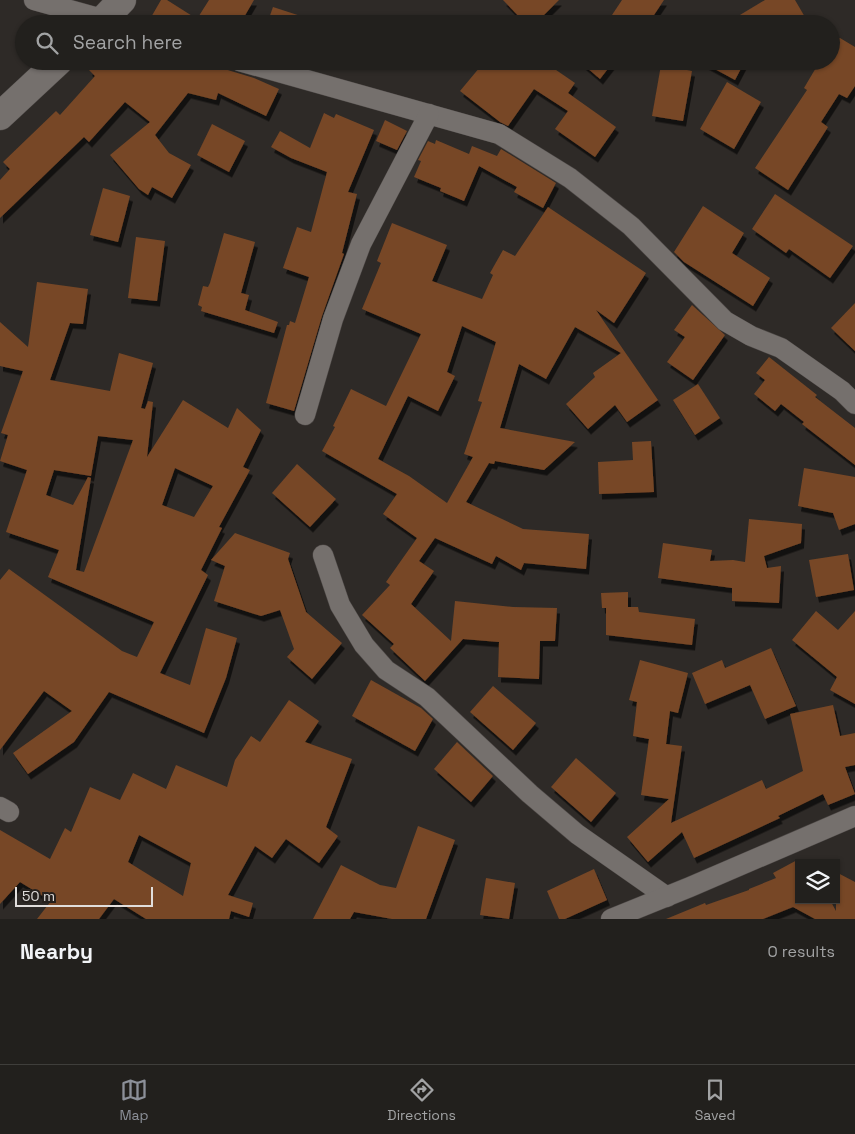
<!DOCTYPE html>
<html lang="en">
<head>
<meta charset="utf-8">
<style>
	body { margin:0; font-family:"Space Grotesk",sans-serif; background:#2e2d2a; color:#f1f3f6 }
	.controls { position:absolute; right:15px; bottom:15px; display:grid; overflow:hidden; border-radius:0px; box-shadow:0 1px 4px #0004 }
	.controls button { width:45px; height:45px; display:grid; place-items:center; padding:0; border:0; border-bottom:1px solid #3f3e3b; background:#22201d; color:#f1f3f6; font:25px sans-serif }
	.scale { position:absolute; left:15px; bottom:12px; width:138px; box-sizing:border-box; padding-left:5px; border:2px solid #e1dedc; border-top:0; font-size:14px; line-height:18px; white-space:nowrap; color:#e1dedc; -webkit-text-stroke:4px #25201d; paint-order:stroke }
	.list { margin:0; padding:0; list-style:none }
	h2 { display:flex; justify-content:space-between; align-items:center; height:65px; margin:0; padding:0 20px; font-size:21px }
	h2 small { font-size:16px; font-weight:400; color:#a2a3a4 }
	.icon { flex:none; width:28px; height:28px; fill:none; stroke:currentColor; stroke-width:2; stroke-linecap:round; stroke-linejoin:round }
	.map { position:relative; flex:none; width:855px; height:919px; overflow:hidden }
	.search { position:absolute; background:#22201d; box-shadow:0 1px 4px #0004; left:15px; right:15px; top:15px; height:55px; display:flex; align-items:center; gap:12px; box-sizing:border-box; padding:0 18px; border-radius:28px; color:#a2a3a4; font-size:19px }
	.sheet { height:145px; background:#22201d }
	nav { display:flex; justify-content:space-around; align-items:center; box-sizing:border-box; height:70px; border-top:1px solid #3f3e3b; background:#22201d; font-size:14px; color:#a2a3a4 }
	nav a { display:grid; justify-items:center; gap:2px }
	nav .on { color:#8c9099 }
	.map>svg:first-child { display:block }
	.building { fill:#774726; fill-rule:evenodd; filter:url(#shadow) }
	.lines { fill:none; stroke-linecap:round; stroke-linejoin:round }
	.street-casing { stroke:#4c4745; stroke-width:21 }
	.secondary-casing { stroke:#4c4745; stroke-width:29 }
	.street { stroke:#75706d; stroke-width:20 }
	.secondary { stroke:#75706d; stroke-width:28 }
</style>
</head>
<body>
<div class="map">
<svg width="855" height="919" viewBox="0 0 855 919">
	<defs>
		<filter id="shadow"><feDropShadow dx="3" dy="5.5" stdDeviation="0" flood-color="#0009"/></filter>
	</defs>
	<rect width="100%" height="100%" fill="#2e2a27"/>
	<g class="building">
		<path d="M 161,0 L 167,0 L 197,19 L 209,0 L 254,0 L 240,24 L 158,24 L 150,19 Z"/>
		<path d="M 503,0 L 559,0 L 535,24 L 526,24 Z"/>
		<path d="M 622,0 L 664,0 L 648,24 L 606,24 Z"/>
		<path d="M 765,0 L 795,0 L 809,24 L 725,24 Z"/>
		<path d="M 273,7 L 316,21 L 316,24 L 267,24 Z"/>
		<path d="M 834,38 L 840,38 L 855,47 L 855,86 L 847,98 L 839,94 L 821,122 L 828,127 L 788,190 L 755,168 L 807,90 L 804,88 L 820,61 L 831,61 L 831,43 Z"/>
		<path d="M 98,61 L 198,61 L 254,78 L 279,89 L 266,116 L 218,93 L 216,100 L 188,93 L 155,135 L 169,153 L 191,165 L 172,198 L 152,187 L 148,195 L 139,189 L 110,155 L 150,122 L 125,102 L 89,142 L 84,137 L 0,218 L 0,180 L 10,169 L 3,162 L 56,111 L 60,115 L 95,76 L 89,70 Z"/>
		<path d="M 485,61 L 543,61 L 575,83 L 568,93 L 616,127 L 595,157 L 555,129 L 568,111 L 534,89 L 508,126 L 500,122 L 460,91 Z"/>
		<path d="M 579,61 L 614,61 L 600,79 Z"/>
		<path d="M 700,61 L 745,61 L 735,80 Z"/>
		<path d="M 661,65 L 692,71 L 683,121 L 652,116 Z"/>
		<path d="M 727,82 L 761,102 L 734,149 L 700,129 Z"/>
		<path d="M 324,113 L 334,118 L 336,114 L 374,130 L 348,192 L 357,194 L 342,253 L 344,254 L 322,316 L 294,411 L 266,403 L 287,325 L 289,325 L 290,321 L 295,323 L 309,277 L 283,268 L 297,227 L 311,232 L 327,172 L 291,158 L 271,147 L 280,131 L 310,148 Z"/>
		<path d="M 385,120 L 407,131 L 397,150 L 376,141 Z"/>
		<path d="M 212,124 L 245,141 L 229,172 L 197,155 Z"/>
		<path d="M 436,140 L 469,154 L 472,146 L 497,156 L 501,149 L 556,183 L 543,208 L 514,192 L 517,187 L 479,166 L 464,201 L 440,191 L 441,188 L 414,177 L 421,161 L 418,160 L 428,141 L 435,144 Z"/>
		<path d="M 103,188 L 130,196 L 118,242 L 90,235 Z"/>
		<path d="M 775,194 L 853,246 L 830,278 L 789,249 L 786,253 L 752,229 Z"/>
		<path d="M 703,206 L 744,233 L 732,253 L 770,278 L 753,306 L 684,262 L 674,252 Z"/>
		<path d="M 548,207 L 646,273 L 614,323 L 596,310 L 658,400 L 627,422 L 615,405 L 588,429 L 566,404 L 595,377 L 593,373 L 621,353 L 575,327 L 546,379 L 519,364 L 500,428 L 575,442 L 544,470 L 495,461 L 494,464 L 489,463 L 466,502 L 523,529 L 589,534 L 586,569 L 524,563 L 521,570 L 496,556 L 492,564 L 435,538 L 419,561 L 434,571 L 411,604 L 451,641 L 455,601 L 513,607 L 557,608 L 555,641 L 540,641 L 539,679 L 498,677 L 499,642 L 463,639 L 425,681 L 390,648 L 394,644 L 362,615 L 390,585 L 386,582 L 417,538 L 383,514 L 397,494 L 322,451 L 335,427 L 333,426 L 351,389 L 386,406 L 421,334 L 362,309 L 381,263 L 377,261 L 392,223 L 447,245 L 432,281 L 482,299 L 493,275 L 490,273 L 503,250 L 515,256 ZM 462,326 L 496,342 L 478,401 L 482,402 L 464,454 L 473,457 L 447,503 L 409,476 L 378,459 L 408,396 L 438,411 L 455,376 L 447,372 Z"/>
		<path d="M 224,233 L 255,242 L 241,293 L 249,295 L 245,310 L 278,322 L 274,333 L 201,311 L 202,307 L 198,305 L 203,286 L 208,287 L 210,283 Z"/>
		<path d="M 136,237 L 165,241 L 157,301 L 128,298 Z"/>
		<path d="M 37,282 L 88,289 L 83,324 L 70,323 L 50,380 L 110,391 L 119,353 L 153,363 L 141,408 L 145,409 L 148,401 L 153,402 L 147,457 L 183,400 L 228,428 L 237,408 L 261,430 L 243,467 L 250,470 L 219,527 L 222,528 L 201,570 L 208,575 L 160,673 L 190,685 L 206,628 L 237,638 L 226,678 L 204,733 L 109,692 L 74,742 L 28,774 L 13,753 L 72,711 L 44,691 L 0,750 L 0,580 L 9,569 L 122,651 L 137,657 L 154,622 L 48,577 L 59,550 L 6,532 L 27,470 L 0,461 L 8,435 L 1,433 L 23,371 L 0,366 L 0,322 L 28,347 ZM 98,436 L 133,440 L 84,572 L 76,570 L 91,478 L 88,477 L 73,505 L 46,495 L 54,470 L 91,476 ZM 175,468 L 213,486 L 194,517 L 162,505 Z"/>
		<path d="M 855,303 L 855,351 L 831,328 Z"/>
		<path d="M 692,305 L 725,335 L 693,380 L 667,362 L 685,337 L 674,330 Z"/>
		<path d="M 769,357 L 817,395 L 815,397 L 855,428 L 855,465 L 802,424 L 804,422 L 781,404 L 775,411 L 754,394 L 765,380 L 756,373 Z"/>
		<path d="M 698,384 L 720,418 L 695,435 L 673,400 Z"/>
		<path d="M 651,441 L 654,492 L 599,494 L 598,462 L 633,460 L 632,442 Z"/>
		<path d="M 297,464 L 336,499 L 310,527 L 272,493 Z"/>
		<path d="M 804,468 L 855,477 L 855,524 L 839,530 L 833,513 L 798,506 Z"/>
		<path d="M 749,519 L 802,524 L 801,543 L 764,556 L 767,568 L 781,566 L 779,603 L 732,601 L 732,588 L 658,578 L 663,543 L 712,550 L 710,561 L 733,560 L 745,562 Z"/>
		<path d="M 235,533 L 290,553 L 288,559 L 306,612 L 342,643 L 312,679 L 287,657 L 294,649 L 280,610 L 261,616 L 214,601 L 225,566 L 211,560 Z"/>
		<path d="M 848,554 L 854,590 L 816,597 L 809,560 Z"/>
		<path d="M 628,592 L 628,607 L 638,607 L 639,612 L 695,619 L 692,645 L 606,635 L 606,608 L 602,608 L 601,593 Z"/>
		<path d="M 816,611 L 838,630 L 855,611 L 855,704 L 830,690 L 837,677 L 792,640 Z"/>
		<path d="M 771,648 L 796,706 L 765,719 L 750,685 L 705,704 L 692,673 L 722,660 L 725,668 Z"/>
		<path d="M 640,660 L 688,673 L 678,713 L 670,711 L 666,744 L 682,746 L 671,823 L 762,780 L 766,789 L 803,771 L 790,714 L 833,705 L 840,736 L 855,733 L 855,765 L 845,767 L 855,794 L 828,805 L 823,794 L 778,816 L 780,818 L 694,858 L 682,832 L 648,862 L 627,837 L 669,799 L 641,795 L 649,739 L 633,736 L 637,702 L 629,700 Z"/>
		<path d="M 371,680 L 421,708 L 433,719 L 415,751 L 352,716 Z"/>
		<path d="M 493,686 L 536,723 L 513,750 L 470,712 Z"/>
		<path d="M 289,700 L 319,721 L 305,742 L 352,759 L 326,827 L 338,836 L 319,863 L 286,839 L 272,858 L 255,846 L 228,895 L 253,903 L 249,917 L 231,911 L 229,919 L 146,919 L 114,899 L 99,919 L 37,919 L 51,901 L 20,882 L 0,904 L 0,830 L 50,859 L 65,828 L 71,832 L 90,787 L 120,800 L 133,773 L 166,789 L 176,765 L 227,787 L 235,760 L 251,736 L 260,742 ZM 139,835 L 191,863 L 183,896 L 128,862 Z"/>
		<path d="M 457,742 L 493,776 L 471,802 L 434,769 Z"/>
		<path d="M 576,758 L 616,793 L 591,822 L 551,787 Z"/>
		<path d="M 418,826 L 455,840 L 426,919 L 392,919 L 354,912 L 350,919 L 313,919 L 341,865 L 380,885 L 396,888 Z"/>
		<path d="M 799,859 L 799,900 L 830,900 L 836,911 L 836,872 L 855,882 L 855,919 L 815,919 L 793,907 L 763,919 L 666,919 L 705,903 L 706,905 L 749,890 L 749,889 L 776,878 L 773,873 Z"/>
		<path d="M 594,869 L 607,900 L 565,919 L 559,919 L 547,891 Z"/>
		<path d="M 486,878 L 515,883 L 509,919 L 480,915 Z"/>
	</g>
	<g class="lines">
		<defs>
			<g id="street">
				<path d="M 34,0 L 120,24"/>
				<path d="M 239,61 L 499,134 L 570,178 L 631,226 L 725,321 L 751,336 L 781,348 L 842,391 L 855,404"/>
				<path d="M 305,415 L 333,319 L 361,244 L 429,114"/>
				<path d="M 323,555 L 340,605 L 364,645 L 386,670 L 427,697 L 530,794 L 577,834 L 667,897"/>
				<path d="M 0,807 L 9,812"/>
				<path d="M 611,919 L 690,887 L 855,816"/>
			</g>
			<g id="secondary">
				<path d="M 99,24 L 122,0"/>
				<path d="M 0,116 L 59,61"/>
			</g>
		</defs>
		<use href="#street" class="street-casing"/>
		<use href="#secondary" class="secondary-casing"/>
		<use href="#street" class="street"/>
		<use href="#secondary" class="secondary"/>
	</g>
</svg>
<div class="controls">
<button><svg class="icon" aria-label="layers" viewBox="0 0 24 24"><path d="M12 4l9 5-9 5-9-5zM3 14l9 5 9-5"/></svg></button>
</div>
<div class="scale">50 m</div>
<div class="search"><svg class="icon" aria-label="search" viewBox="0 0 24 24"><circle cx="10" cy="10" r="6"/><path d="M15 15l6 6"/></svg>Search here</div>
</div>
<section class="sheet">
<h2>Nearby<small>0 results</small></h2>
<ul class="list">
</ul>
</section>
<nav>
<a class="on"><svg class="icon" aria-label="map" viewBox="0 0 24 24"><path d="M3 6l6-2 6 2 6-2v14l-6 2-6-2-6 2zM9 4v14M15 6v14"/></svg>Map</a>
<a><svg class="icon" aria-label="directions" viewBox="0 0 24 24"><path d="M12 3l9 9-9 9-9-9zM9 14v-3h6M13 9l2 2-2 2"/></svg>Directions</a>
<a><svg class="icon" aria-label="saved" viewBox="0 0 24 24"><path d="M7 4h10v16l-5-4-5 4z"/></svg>Saved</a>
</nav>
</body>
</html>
